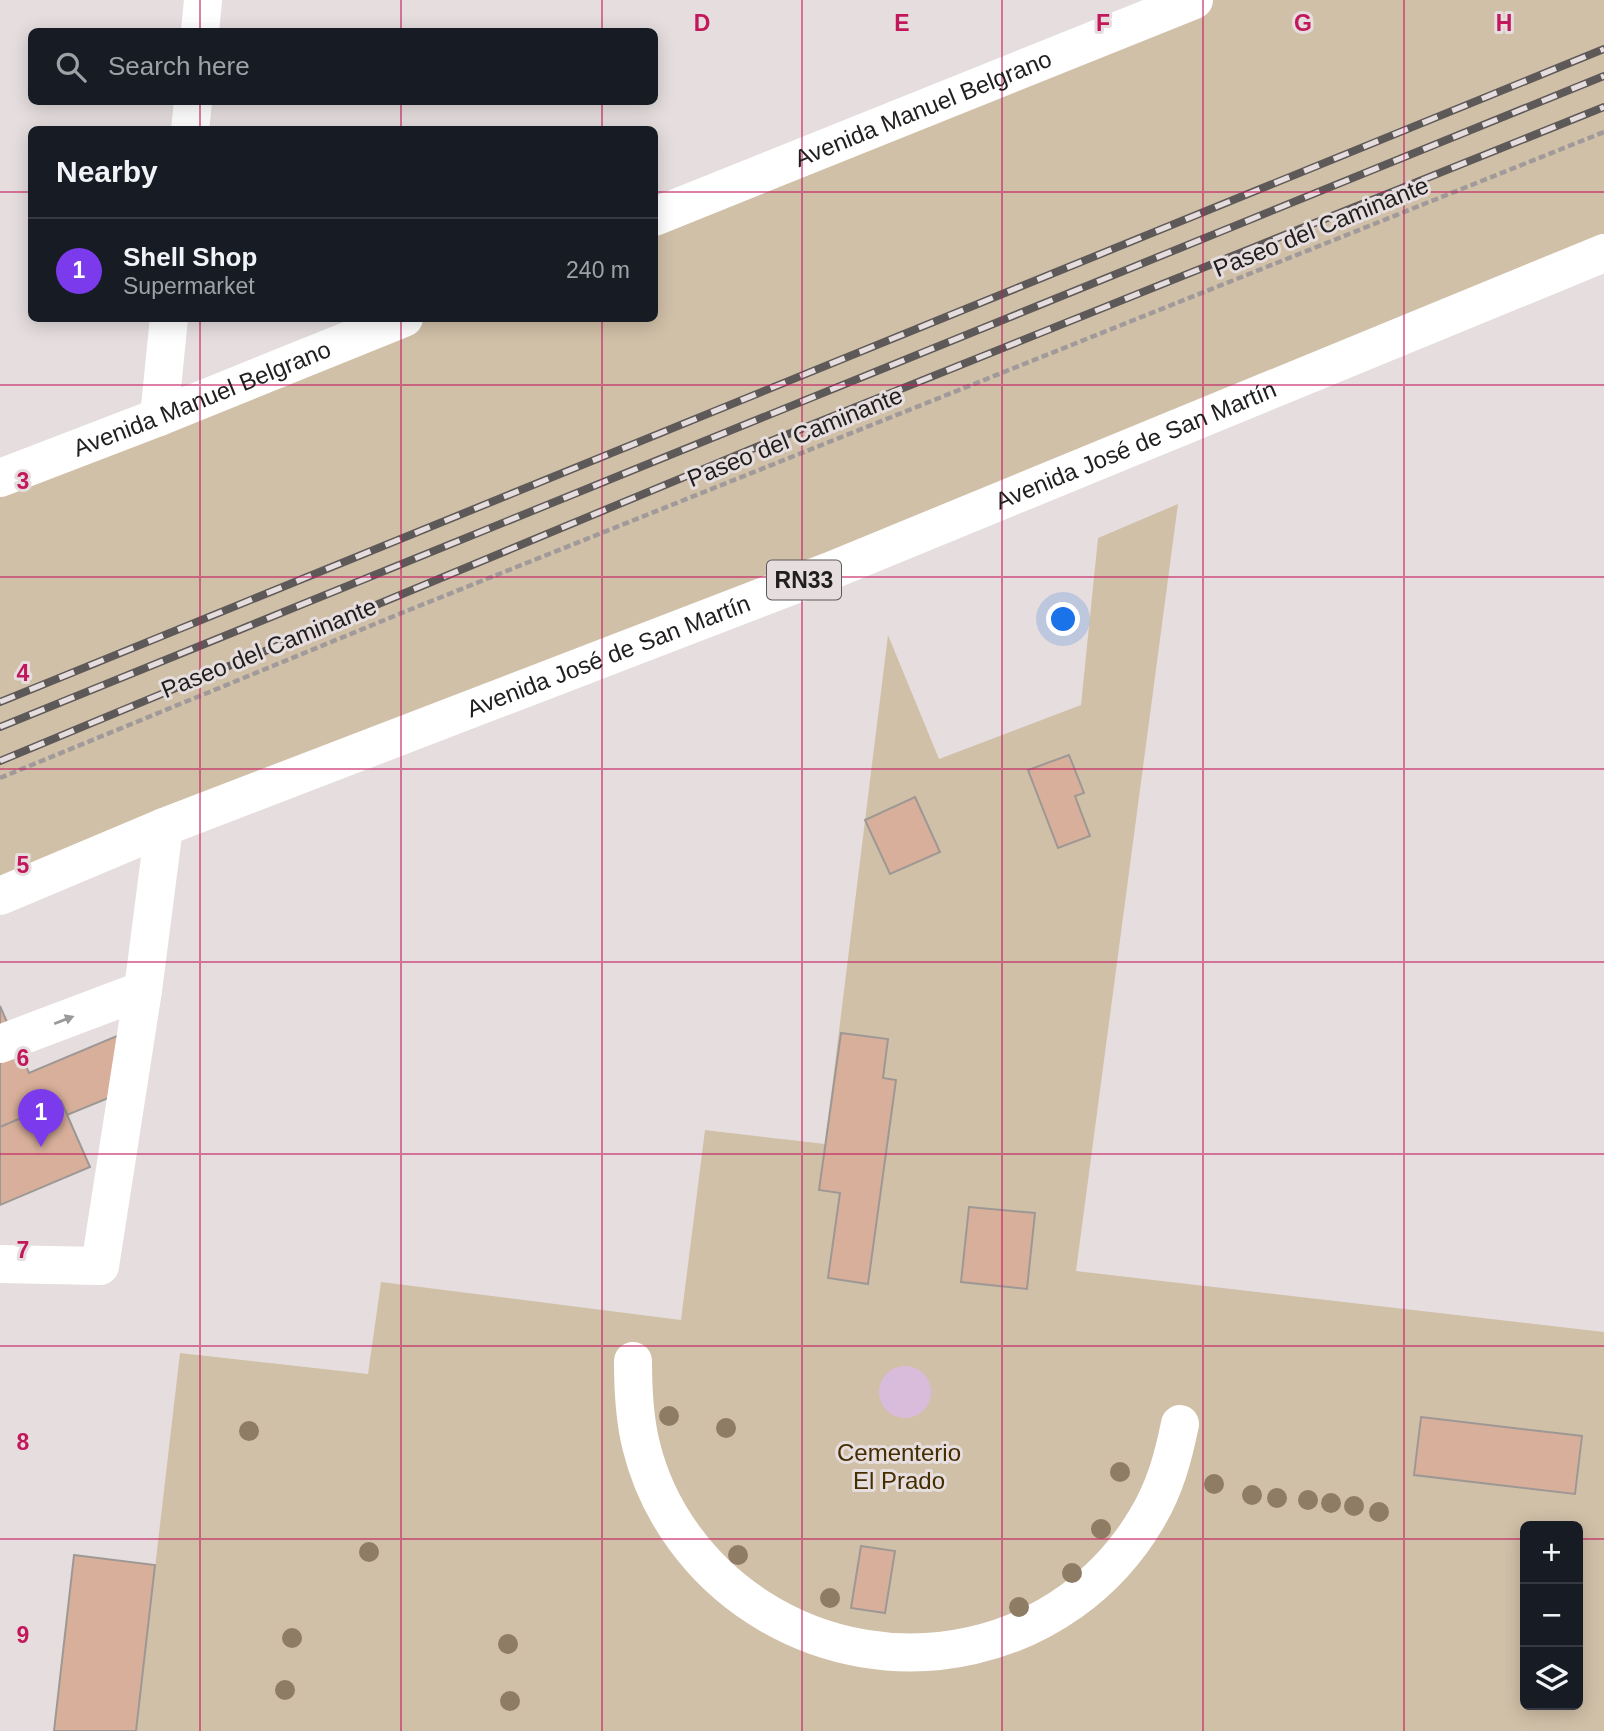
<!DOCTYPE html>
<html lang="en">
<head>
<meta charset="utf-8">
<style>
	body { margin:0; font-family:Helvetica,sans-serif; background:#20242c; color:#f1f3f6 }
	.controls { position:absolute; right:21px; bottom:21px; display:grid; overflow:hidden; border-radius:10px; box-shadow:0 4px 18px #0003 }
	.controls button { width:63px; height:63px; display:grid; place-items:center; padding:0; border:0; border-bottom:2px solid #363941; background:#171b24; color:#f1f3f6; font:35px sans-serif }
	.you { position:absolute; left:1064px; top:620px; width:24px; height:24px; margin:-18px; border:5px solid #fff; border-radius:50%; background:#1a73e8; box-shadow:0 0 0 10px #1a73e833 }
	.badge { display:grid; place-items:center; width:46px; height:46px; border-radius:50%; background:#7c3aed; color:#fff; font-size:23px; font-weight:700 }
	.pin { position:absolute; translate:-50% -58px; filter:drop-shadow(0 2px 4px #0008) }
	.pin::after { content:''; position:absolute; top:37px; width:24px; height:21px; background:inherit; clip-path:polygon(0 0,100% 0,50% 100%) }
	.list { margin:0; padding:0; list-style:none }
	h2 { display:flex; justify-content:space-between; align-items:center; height:91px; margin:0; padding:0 28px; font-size:30px }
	h2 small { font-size:23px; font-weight:400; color:#9ea1a6 }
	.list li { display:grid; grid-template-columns:46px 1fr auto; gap:21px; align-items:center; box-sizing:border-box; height:105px; padding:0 28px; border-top:2px solid #363941 }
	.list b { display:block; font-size:26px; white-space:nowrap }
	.list p { margin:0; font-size:23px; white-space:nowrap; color:#9ea1a6 }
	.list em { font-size:23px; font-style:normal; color:#9ea1a6 }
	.icon { flex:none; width:38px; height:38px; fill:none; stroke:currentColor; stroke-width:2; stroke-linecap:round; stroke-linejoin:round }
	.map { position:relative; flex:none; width:1604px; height:1731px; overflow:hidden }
	.search { position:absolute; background:#171b24; box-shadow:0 4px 18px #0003; left:28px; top:28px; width:630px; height:77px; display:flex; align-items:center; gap:18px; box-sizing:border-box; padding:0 24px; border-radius:10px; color:#9ea1a6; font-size:26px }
	.panel { position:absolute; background:#171b24; box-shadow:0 4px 18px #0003; left:28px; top:126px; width:630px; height:196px; border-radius:10px }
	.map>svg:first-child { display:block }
	.green { fill:#d1c0a8; fill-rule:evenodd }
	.water { fill:#d9bbdc }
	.building { fill:#d8af9a; stroke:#9e9895; stroke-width:2 }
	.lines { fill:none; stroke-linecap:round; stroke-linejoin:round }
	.path { stroke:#a09a9a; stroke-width:4.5; stroke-dasharray:7 3.5; stroke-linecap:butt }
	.minor { stroke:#fff; stroke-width:38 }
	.major { stroke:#fff; stroke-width:38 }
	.rail-casing { stroke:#5e5959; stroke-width:8 }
	.rail { stroke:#e6dede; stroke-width:5; stroke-dasharray:16; stroke-linecap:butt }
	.tree { fill:#8e7d64 }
	.oneway { fill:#9b9a9a }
	.grid { fill:none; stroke:#c2185b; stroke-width:2; stroke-opacity:0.55 }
	.labels { text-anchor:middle; stroke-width:6; stroke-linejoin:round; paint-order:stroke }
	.shield { fill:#e6dede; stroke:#5c5858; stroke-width:2 }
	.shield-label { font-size:23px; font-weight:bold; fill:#211e1e }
	.street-label { font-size:24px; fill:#211e1e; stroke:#e6dede }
	.park-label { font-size:24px; fill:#462d00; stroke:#e6dede }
	.grid-label { font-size:23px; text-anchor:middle; font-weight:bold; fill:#c2185b; stroke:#e6dede; stroke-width:6; stroke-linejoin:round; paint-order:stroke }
</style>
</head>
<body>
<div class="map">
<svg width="1604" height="1731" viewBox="0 0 1604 1731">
	<rect width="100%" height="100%" fill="#e6dede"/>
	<g class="green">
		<path d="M 1194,0 L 1604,0 L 1604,253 L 0,896 L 0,478 L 404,319 L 654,318 L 655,217 Z"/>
		<path d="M 1178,504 L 1076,1271 L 1604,1332 L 1604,1731 L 136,1731 L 180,1353 L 368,1374 L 381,1282 L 681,1320 L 705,1130 L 825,1144 L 888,635 L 939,759 L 1081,705 L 1098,538 ZM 1525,1526 L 1578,1526 L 1578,1705 L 1525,1705 Z"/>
	</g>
	<circle class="water" cx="905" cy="1392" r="26"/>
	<g class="building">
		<path d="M 1069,755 L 1084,793 L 1075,796 L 1090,836 L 1058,848 L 1028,770 Z"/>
		<path d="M 915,797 L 940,852 L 890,874 L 865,820 Z"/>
		<path d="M 0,1006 L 29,1073 L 124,1033 L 145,1083 L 67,1115 L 61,1101 L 0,1127 Z"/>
		<path d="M 841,1033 L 888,1039 L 883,1078 L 896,1080 L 868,1284 L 828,1278 L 840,1193 L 819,1190 Z"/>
		<path d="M 61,1101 L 90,1167 L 0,1205 L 0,1127 Z"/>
		<path d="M 969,1207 L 1035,1213 L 1027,1289 L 961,1282 Z"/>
		<path d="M 1421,1417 L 1582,1436 L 1575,1494 L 1414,1475 Z"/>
		<path d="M 861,1546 L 895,1551 L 885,1613 L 851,1608 Z"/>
		<path d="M 74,1555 L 155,1565 L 136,1731 L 54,1731 Z"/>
	</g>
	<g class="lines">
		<path class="path" d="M 0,778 L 409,610 L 1604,132"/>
		<g class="minor">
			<path d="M 200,32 L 203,0"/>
			<path d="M 190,130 L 193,102"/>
			<path d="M 159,417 L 169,318"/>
			<path d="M 0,1044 L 143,990 L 164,827"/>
			<path d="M 0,1264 L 100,1266 L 143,990"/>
			<path d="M 633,1361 C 633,1389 634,1417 641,1445 C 657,1512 701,1571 759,1608 C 890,1692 1067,1654 1147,1518 C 1165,1488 1173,1458 1180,1424"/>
		</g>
		<g class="major">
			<path id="s1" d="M 654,217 L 1194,0"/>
			<path id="s2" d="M 0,478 L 159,417 L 404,318"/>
			<path id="s3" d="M 0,896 L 164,827 L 830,571 L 1604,253"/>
		</g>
		<defs>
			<g id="rail">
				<path d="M 0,702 L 1604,49"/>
				<path d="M 0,727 L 1604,76"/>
				<path d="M 0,761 L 771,441 L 1604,107"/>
			</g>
		</defs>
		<use href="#rail" class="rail-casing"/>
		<use href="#rail" class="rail"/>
	</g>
	<g class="tree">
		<circle cx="669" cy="1416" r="10"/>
		<circle cx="726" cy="1428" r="10"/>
		<circle cx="249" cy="1431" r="10"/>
		<circle cx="1120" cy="1472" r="10"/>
		<circle cx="1214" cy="1484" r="10"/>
		<circle cx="1252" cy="1495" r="10"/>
		<circle cx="1277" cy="1498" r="10"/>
		<circle cx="1308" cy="1500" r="10"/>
		<circle cx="1331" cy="1503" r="10"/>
		<circle cx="1354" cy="1506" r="10"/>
		<circle cx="1379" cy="1512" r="10"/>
		<circle cx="1101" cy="1529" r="10"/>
		<circle cx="369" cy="1552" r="10"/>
		<circle cx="738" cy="1555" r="10"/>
		<circle cx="1072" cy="1573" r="10"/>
		<circle cx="830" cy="1598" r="10"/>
		<circle cx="1019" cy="1607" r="10"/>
		<circle cx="292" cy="1638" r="10"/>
		<circle cx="508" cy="1644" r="10"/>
		<circle cx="285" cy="1690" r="10"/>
		<circle cx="510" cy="1701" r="10"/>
	</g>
	<defs><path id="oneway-solid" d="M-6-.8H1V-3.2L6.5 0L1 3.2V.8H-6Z" transform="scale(1.75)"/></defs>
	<use class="oneway" href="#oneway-solid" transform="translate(64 1020) rotate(-21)"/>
	<path class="grid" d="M 200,0 L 200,32M 401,0 L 401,32M 602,0 L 602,32M 802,0 L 802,1731M 1002,0 L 1002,1731M 1203,0 L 1203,1731M 1404,0 L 1404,1731M 200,102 L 200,130M 401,102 L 401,130M 602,102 L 602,130M 0,192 L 32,192M 654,192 L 1604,192M 200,318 L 200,1731M 401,318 L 401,1731M 602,318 L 602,1731M 0,385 L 1604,385M 0,577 L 1604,577M 0,769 L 1604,769M 0,962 L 1604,962M 0,1154 L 1604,1154M 0,1346 L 1604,1346M 0,1539 L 1525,1539M 1578,1539 L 1604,1539"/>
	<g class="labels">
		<rect class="shield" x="767" y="560.5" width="74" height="39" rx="5"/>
		<g class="shield-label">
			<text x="804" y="588">RN33</text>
		</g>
		<g class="street-label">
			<text dy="8" stroke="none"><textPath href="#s1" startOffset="290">Avenida Manuel Belgrano</textPath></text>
			<text transform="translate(1321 227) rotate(-22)" y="8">Paseo del Caminante</text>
			<text dy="8" stroke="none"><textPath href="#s2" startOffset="217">Avenida Manuel Belgrano</textPath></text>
			<text transform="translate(795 437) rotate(-22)" y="8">Paseo del Caminante</text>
			<text dy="8" stroke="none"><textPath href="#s3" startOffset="1222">Avenida José de San Martín</textPath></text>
			<text transform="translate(269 648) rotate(-22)" y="8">Paseo del Caminante</text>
			<text dy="8" stroke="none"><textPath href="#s3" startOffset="654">Avenida José de San Martín</textPath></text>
		</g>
		<g class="park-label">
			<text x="899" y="1461">Cementerio<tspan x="899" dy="28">El Prado</tspan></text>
		</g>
	</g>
	<g class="grid-label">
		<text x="702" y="31">D</text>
		<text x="902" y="31">E</text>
		<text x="1103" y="31">F</text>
		<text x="1303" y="31">G</text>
		<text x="1504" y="31">H</text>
		<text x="23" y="489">3</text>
		<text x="23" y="681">4</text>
		<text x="23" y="873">5</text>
		<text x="23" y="1066">6</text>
		<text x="23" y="1258">7</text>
		<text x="23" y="1450">8</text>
		<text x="23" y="1643">9</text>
	</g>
</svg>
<div class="controls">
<button>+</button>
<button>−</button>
<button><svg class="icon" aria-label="layers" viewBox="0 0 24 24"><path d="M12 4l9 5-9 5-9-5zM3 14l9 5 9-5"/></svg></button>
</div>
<div class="you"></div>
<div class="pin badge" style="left:41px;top:1147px">1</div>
<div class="search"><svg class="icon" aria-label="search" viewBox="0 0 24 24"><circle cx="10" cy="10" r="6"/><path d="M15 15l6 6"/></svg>Search here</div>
<section class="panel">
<h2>Nearby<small></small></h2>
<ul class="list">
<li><span class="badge">1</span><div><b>Shell Shop</b><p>Supermarket</p></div><em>240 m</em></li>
</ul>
</section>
</div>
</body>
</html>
